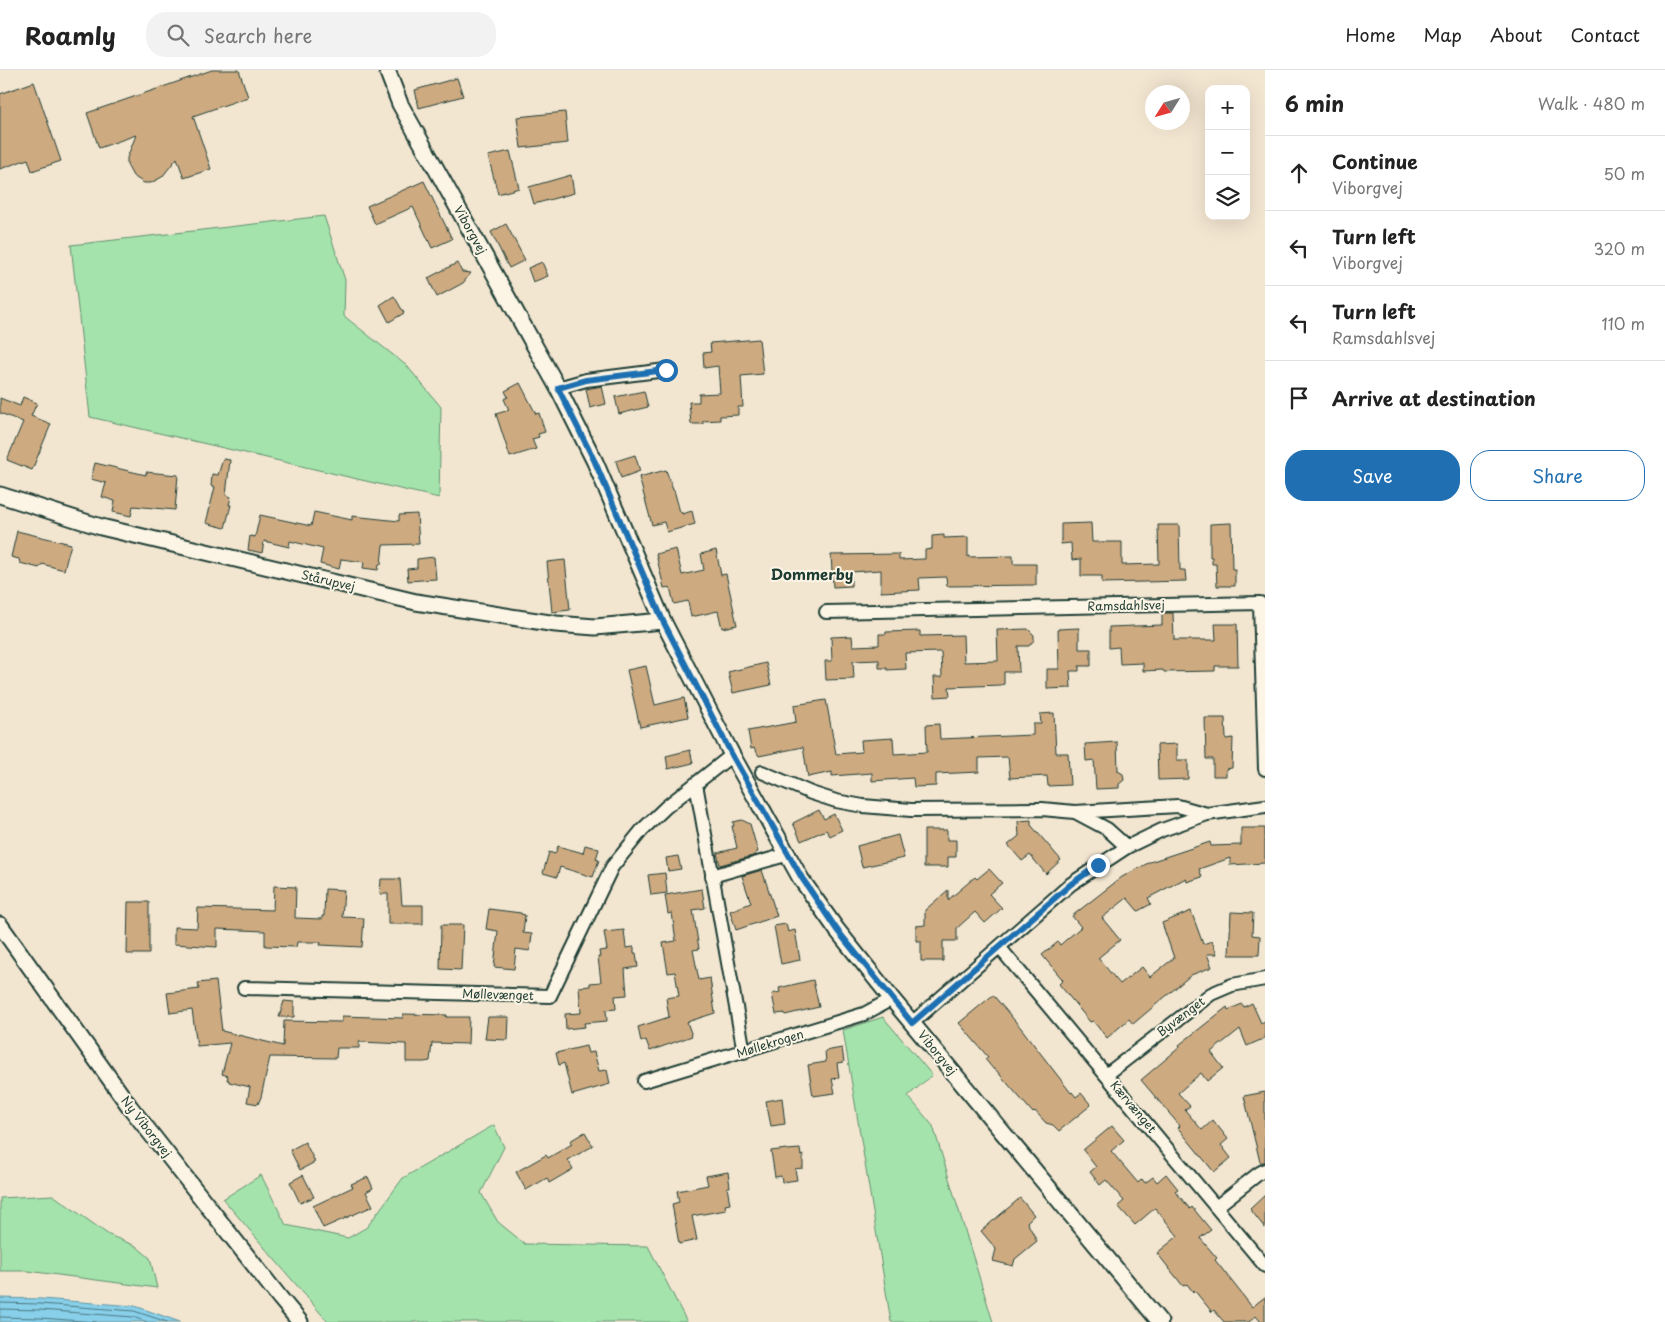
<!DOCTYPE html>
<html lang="en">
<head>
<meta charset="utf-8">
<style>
	body { margin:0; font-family:"Playpen Sans",sans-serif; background:#f2f2f2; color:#222 }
	.controls { position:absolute; right:15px; top:15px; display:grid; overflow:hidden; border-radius:10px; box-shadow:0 5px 20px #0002 }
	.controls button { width:45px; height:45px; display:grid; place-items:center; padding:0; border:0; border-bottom:1px solid #e0e0e0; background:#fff; color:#222; font:25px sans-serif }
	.compass { position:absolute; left:1145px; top:15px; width:45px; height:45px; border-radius:50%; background:#fff; box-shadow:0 5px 20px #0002; rotate:233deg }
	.stop { position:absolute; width:15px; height:15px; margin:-11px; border:4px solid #1f6fb2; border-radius:50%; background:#fff }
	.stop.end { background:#1f6fb2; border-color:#fff; box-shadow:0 1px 5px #0008 }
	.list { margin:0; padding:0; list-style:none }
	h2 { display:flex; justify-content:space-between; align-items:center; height:65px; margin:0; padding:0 20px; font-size:21px }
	h2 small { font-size:16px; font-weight:400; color:#767676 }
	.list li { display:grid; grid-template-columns:32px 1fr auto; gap:15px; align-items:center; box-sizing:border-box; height:75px; padding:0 20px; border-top:1px solid #e0e0e0 }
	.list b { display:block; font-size:19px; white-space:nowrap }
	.list p { margin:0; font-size:16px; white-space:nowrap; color:#767676 }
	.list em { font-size:16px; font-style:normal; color:#767676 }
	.actions { display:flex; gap:10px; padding:15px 20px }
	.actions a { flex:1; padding:11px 0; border:1px solid #1f6fb2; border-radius:20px; text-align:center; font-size:18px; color:#1f6fb2 }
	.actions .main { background:#1f6fb2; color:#fff }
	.icon { flex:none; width:28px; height:28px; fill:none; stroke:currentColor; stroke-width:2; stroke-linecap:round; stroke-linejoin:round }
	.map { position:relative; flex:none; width:1265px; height:1252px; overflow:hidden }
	header { display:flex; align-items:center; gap:30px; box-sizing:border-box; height:70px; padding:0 25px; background:#fff; border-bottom:1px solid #e0e0e0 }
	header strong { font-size:24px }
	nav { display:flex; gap:28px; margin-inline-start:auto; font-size:18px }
	.search { width:350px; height:45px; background:#f2f2f2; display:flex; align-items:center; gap:12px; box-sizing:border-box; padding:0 18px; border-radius:20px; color:#767676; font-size:19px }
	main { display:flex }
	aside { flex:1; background:#fff }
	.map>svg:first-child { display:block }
	.green { fill:#a4e3ab; stroke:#629070 }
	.water { fill:#88cfea; stroke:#5e95a1 }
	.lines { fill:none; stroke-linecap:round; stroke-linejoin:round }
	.shore { stroke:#49777d; stroke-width:1 }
	.building { fill:#ceaa81; stroke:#1f3d34 }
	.minor-casing { stroke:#1f3d34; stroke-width:16 }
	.tertiary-casing { stroke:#1f3d34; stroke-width:19 }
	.minor { stroke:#fcf5e5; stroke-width:12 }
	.tertiary { stroke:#fcf5e5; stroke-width:15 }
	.route { stroke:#1f6fb2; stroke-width:6 }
	.labels { text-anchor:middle; stroke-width:4; stroke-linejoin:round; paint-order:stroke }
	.street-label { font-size:12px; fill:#1f3d34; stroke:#fcf5e5 }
	.quarter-label { font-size:15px; font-weight:bold; fill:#1f3d34; stroke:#fcf5e5 }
</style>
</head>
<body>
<header>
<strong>Roamly</strong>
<div class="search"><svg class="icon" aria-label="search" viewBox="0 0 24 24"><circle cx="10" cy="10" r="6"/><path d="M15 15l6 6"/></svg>Search here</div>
<nav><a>Home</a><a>Map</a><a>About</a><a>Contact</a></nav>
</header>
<main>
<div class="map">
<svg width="1265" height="1252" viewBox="0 0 1265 1252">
	<rect width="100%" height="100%" fill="#f3e6d1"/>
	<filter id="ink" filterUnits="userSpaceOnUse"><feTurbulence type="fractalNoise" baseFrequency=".02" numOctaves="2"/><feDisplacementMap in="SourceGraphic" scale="10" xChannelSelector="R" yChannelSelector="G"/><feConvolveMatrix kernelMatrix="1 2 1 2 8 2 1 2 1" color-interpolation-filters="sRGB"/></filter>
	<g filter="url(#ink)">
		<g class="green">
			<path d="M 324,146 L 345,210 L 344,246 L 407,296 L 441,337 L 439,428 L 90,347 L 71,175 Z"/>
			<path d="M 883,947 L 932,1005 L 908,1026 L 933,1056 L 993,1252 L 891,1252 L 843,960 Z"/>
			<path d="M 494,1055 L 504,1077 L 481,1123 L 498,1152 L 525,1174 L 648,1176 L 687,1252 L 328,1252 L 223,1129 L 261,1105 L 286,1155 L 348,1168 L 367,1157 L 403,1108 Z"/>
			<path d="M 53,1125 L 109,1165 L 136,1176 L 150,1188 L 157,1218 L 28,1201 L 0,1201 L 0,1128 Z"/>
		</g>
		<path class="water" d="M 0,1228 L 41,1229 L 135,1236 L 180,1252 L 0,1252 Z"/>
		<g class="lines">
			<g class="shore">
				<path d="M 0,1233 L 40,1234 L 134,1241 L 167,1252"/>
				<path d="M 0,1239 L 40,1240 L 133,1247 L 147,1252"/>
				<path d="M 0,1247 L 40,1248 L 96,1252"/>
			</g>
		</g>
		<g class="building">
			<path d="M 212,0 L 239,0 L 248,27 L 193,46 L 211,99 L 184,108 L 177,88 L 162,107 L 151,113 L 144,113 L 133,106 L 127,95 L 127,88 L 136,65 L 99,78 L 87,43 Z"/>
			<path d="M 457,8 L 463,26 L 419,38 L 415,20 Z"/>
			<path d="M 34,12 L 61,91 L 32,101 L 28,89 L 0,99 L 0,24 Z"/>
			<path d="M 565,42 L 568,73 L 521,78 L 517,47 Z"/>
			<path d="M 510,81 L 519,118 L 498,124 L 488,86 Z"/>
			<path d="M 571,105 L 574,123 L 534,134 L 529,117 Z"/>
			<path d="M 424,111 L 452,169 L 432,178 L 413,137 L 375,154 L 367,136 Z"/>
			<path d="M 506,154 L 525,190 L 509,198 L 491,162 Z"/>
			<path d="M 542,192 L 548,206 L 533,212 L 528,198 Z"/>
			<path d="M 457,193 L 462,202 L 471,203 L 463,213 L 437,227 L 428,208 Z"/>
			<path d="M 394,226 L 404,243 L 389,252 L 380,235 Z"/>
			<path d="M 759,269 L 763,304 L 741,306 L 743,337 L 738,337 L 738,345 L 720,346 L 720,350 L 703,351 L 703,354 L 691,354 L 689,332 L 699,332 L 699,324 L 720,323 L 718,296 L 704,298 L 703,283 L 711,282 L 710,273 Z"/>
			<path d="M 520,313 L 536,344 L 539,343 L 545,362 L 538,364 L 539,367 L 532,369 L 536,379 L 510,387 L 496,344 L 509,340 L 504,329 L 508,327 L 505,321 Z"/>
			<path d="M 602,316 L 606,334 L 590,338 L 586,319 Z"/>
			<path d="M 644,321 L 648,337 L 619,344 L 615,327 Z"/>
			<path d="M 23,327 L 37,333 L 31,346 L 51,354 L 32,400 L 7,390 L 23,352 L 0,343 L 0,328 L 20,336 Z"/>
			<path d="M 635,385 L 640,401 L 621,408 L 616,391 Z"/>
			<path d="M 223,389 L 230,390 L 226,425 L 231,427 L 229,435 L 231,435 L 225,458 L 206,453 L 215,417 L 211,416 L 212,404 L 218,405 Z"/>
			<path d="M 95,393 L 146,405 L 146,402 L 178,405 L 175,440 L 133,436 L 131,446 L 113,442 L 115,431 L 102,427 L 106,413 L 91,409 Z"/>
			<path d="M 666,400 L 673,420 L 674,420 L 680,442 L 682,442 L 682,444 L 692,441 L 695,454 L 667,462 L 664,452 L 652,455 L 639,407 Z"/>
			<path d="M 314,442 L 352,450 L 352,446 L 399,451 L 399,445 L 417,444 L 419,474 L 383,475 L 381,494 L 379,494 L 378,500 L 363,498 L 364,492 L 341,489 L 339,499 L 320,494 L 323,479 L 290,471 L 289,477 L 264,471 L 262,483 L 248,480 L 250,466 L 255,467 L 260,445 L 311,456 Z"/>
			<path d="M 1091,453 L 1092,472 L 1122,472 L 1122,495 L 1159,494 L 1158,455 L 1179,455 L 1180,500 L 1185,500 L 1186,511 L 1102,513 L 1102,506 L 1081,506 L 1081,489 L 1072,490 L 1071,473 L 1061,474 L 1061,454 Z"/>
			<path d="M 1231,453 L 1232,499 L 1235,499 L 1235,516 L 1217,516 L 1216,494 L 1212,494 L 1212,487 L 1210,487 L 1210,454 Z"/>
			<path d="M 17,461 L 71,474 L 64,500 L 42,494 L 39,498 L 20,493 L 19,489 L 11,487 Z"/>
			<path d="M 944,465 L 944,468 L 968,467 L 968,487 L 1013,486 L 1013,494 L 1036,494 L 1036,515 L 947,516 L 946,507 L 919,508 L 920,520 L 881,522 L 881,500 L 851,502 L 851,516 L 833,517 L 831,485 L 899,484 L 899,490 L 925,489 L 925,480 L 932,479 L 932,466 Z"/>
			<path d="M 676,479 L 682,505 L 704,500 L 701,484 L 716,480 L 721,505 L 726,504 L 737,555 L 722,558 L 718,541 L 691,547 L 688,531 L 674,534 L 670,517 L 664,518 L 656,484 Z"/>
			<path d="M 434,487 L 436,509 L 408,511 L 407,499 L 417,498 L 417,489 Z"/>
			<path d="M 565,490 L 570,540 L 552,542 L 547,492 Z"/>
			<path d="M 1162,543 L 1173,543 L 1174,570 L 1216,570 L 1215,554 L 1237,554 L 1238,596 L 1215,596 L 1215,601 L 1164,602 L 1163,600 L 1143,601 L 1143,593 L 1120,594 L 1119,577 L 1109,578 L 1109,557 L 1162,555 Z"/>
			<path d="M 1079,558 L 1079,579 L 1091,579 L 1091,596 L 1079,596 L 1079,601 L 1070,601 L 1071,618 L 1047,619 L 1047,599 L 1059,599 L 1058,559 Z"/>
			<path d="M 1028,559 L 1034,565 L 1034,570 L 1029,576 L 1018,576 L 1019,602 L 1004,602 L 1004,614 L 1001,615 L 949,617 L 950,626 L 935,627 L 934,607 L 942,607 L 941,582 L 905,583 L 906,599 L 887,600 L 887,598 L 879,598 L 879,590 L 853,591 L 854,609 L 826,610 L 825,591 L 832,591 L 831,567 L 852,566 L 853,576 L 879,575 L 879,564 L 886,564 L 886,562 L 920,561 L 920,566 L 963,565 L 964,592 L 998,591 L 997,560 Z"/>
			<path d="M 766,593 L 771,615 L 733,623 L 728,602 Z"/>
			<path d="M 646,596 L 655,635 L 684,628 L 688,647 L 640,657 L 627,600 Z"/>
			<path d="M 826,630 L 836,684 L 862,682 L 861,670 L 893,668 L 894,684 L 927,682 L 926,655 L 939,654 L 940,669 L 1033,665 L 1033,654 L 1041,654 L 1040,644 L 1054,643 L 1056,683 L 1068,683 L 1070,715 L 1048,716 L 1047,706 L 1010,708 L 1008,687 L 979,688 L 979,702 L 936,704 L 936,716 L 914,717 L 913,708 L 872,711 L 872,703 L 832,706 L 832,702 L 808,707 L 803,677 L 759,686 L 754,678 L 751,679 L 748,661 L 796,652 L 794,635 Z"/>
			<path d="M 1205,648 L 1225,648 L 1226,669 L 1233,668 L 1232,698 L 1226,699 L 1226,706 L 1213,706 L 1213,689 L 1206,689 Z"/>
			<path d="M 1117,672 L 1118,701 L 1123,704 L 1124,710 L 1119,714 L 1119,718 L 1096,719 L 1094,690 L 1086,691 L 1085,674 Z"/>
			<path d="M 1177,674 L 1177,690 L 1188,690 L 1188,709 L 1158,710 L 1157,675 Z"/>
			<path d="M 690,680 L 693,693 L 668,699 L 666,686 Z"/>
			<path d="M 819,740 L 824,749 L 834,744 L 842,760 L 830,766 L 826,760 L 801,771 L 793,753 Z"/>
			<path d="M 742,750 L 750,754 L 758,782 L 755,783 L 756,785 L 720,795 L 717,783 L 737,778 L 732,756 L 734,756 L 733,752 Z"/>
			<path d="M 1031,750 L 1031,755 L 1061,790 L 1046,804 L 1030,785 L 1022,791 L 1008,775 L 1019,766 L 1018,751 Z"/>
			<path d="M 1241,758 L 1265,758 L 1265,793 L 1230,795 L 1230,788 L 1199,799 L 1202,807 L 1187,812 L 1186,808 L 1148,828 L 1151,834 L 1138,841 L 1127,828 L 1102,848 L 1120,870 L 1098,888 L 1120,914 L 1142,897 L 1150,907 L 1174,888 L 1162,853 L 1191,841 L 1203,874 L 1212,871 L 1217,884 L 1207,884 L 1212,897 L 1191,905 L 1133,954 L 1129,949 L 1107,968 L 1093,951 L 1090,952 L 1059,914 L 1063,910 L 1042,885 L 1058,872 L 1060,875 L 1081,857 L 1072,846 L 1122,807 L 1150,792 L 1210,772 L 1211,776 L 1241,775 Z"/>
			<path d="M 924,760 L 947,760 L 947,770 L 956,770 L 956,787 L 948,787 L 948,797 L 924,797 Z"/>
			<path d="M 898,765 L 904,788 L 862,797 L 857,776 Z"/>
			<path d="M 585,775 L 599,779 L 596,789 L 599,790 L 593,807 L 560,797 L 557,807 L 543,803 L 549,782 L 555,784 L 558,776 L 583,783 Z"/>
			<path d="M 678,786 L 681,799 L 668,801 L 666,788 Z"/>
			<path d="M 989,799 L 1002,813 L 989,824 L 1002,838 L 985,853 L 975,842 L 957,858 L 957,871 L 943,871 L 943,891 L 921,891 L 921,871 L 916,871 L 916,856 L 925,855 L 925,840 L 948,820 L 948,830 L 975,807 L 977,809 Z"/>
			<path d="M 762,800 L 777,846 L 736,860 L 730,841 L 751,833 L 742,806 Z"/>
			<path d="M 665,803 L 667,823 L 651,825 L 648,805 Z"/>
			<path d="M 381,809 L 400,809 L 402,835 L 423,835 L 423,854 L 388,854 L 388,824 L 380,824 Z"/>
			<path d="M 274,816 L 296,817 L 295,848 L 322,849 L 322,846 L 324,846 L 325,819 L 344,820 L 342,847 L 364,848 L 362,877 L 320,875 L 321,872 L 297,872 L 296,877 L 265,876 L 265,861 L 217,859 L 217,877 L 174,874 L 174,857 L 197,858 L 198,838 L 273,840 Z"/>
			<path d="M 702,819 L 705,838 L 693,840 L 699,879 L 693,880 L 699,910 L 710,908 L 715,943 L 687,952 L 692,966 L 650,981 L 646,970 L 641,972 L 638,957 L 669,947 L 666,928 L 679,926 L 675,902 L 668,903 L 663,873 L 676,871 L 672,843 L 668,844 L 665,825 Z"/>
			<path d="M 128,832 L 149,832 L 149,884 L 127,884 Z"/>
			<path d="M 489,839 L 521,843 L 521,844 L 525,845 L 523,863 L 532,864 L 530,881 L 516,879 L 514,899 L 494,897 L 498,861 L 486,859 Z"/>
			<path d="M 1231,842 L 1253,843 L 1252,865 L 1260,866 L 1259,885 L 1229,885 Z"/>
			<path d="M 786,854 L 788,862 L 795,860 L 800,890 L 781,894 L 774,856 Z"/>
			<path d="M 441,855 L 463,855 L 461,900 L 440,899 Z"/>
			<path d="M 624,860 L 626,878 L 634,877 L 634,883 L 636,883 L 638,897 L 625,899 L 627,925 L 615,926 L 616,939 L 606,940 L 607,951 L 584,953 L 585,957 L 566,959 L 565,944 L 581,943 L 579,917 L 590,916 L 590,913 L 601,912 L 598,887 L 600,887 L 599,881 L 607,880 L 604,862 Z"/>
			<path d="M 813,910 L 819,937 L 785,945 L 785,943 L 776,944 L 772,924 L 780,922 L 779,918 Z"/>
			<path d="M 216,911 L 222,961 L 283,976 L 284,951 L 342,952 L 342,946 L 403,948 L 403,944 L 447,945 L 446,947 L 469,947 L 468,974 L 432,973 L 430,991 L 424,992 L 406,992 L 406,974 L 359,972 L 359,978 L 337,978 L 336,988 L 270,987 L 261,1027 L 258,1034 L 247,1032 L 250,1017 L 229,1012 L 229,1010 L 227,1010 L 228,1006 L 222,1004 L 230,973 L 197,976 L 192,940 L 170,943 L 167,923 L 199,919 L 198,913 Z"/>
			<path d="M 993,925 L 1021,958 L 1071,1023 L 1072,1022 L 1076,1027 L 1081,1023 L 1091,1035 L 1059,1061 L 1053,1055 L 1046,1053 L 1035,1041 L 1033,1043 L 995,999 L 994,1000 L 985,989 L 988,987 L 959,953 Z"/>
			<path d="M 284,931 L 294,932 L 294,947 L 279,947 Z"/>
			<path d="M 1252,933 L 1261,953 L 1265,951 L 1265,968 L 1247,976 L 1240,959 L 1211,982 L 1223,998 L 1207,1011 L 1201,1003 L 1178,1023 L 1190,1036 L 1185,1040 L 1202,1060 L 1213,1050 L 1228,1069 L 1221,1075 L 1231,1088 L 1214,1102 L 1178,1058 L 1180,1056 L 1141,1010 L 1180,977 L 1179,975 L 1227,937 L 1228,940 L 1242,934 L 1244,937 Z"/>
			<path d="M 488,947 L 509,947 L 508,970 L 485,969 Z"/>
			<path d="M 586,976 L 588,983 L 594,982 L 599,1001 L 607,1000 L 610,1014 L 572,1025 L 564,993 L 559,995 L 556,983 Z"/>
			<path d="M 842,978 L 844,992 L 837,993 L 839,1008 L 832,1009 L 835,1023 L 813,1026 L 808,995 L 826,992 L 825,981 Z"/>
			<path d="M 1265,1022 L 1265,1092 L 1260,1092 L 1244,1026 Z"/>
			<path d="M 782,1028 L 785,1054 L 771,1056 L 766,1031 Z"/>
			<path d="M 1112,1056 L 1124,1070 L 1111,1081 L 1138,1113 L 1142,1109 L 1145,1113 L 1153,1107 L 1157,1112 L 1166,1104 L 1178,1119 L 1175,1121 L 1190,1139 L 1192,1137 L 1211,1160 L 1200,1168 L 1217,1188 L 1215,1190 L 1252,1237 L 1265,1227 L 1265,1252 L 1261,1252 L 1256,1246 L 1249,1252 L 1224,1252 L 1214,1240 L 1212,1242 L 1194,1220 L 1193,1222 L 1187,1214 L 1183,1216 L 1157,1183 L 1178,1166 L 1155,1138 L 1135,1155 L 1118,1136 L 1124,1131 L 1106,1110 L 1100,1115 L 1090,1102 L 1096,1097 L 1083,1080 Z"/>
			<path d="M 585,1062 L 593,1076 L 568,1090 L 573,1099 L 549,1113 L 547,1108 L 526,1120 L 516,1102 L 546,1085 L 548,1088 L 572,1074 L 570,1071 Z"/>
			<path d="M 305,1072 L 315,1092 L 300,1100 L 290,1080 Z"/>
			<path d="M 787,1079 L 787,1080 L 800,1079 L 801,1086 L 803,1085 L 803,1098 L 795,1099 L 797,1110 L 782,1112 L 781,1106 L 775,1107 L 771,1081 Z"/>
			<path d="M 728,1102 L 730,1117 L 727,1117 L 730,1134 L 725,1135 L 726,1140 L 692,1146 L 697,1170 L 679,1174 L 672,1134 L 679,1132 L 677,1121 L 708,1115 L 706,1106 Z"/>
			<path d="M 303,1105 L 314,1127 L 300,1133 L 290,1112 Z"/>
			<path d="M 368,1107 L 373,1118 L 366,1122 L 373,1136 L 323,1158 L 313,1136 L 353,1117 L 351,1114 Z"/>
			<path d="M 1265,1125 L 1265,1158 L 1250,1139 Z"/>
			<path d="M 1020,1128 L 1034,1145 L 1027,1152 L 1037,1171 L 1015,1189 L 1013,1196 L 993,1191 L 996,1179 L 981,1161 Z"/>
		</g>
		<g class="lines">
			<defs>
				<g id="minor">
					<path d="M 558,318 L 586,310 L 666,300"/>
					<path d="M 826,542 L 1260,533 L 1265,699"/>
					<path d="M 762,702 L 811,723 L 836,731 L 863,736 L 911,740 L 1042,739 L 1075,742 L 1178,736 L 1207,744"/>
					<path d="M 696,714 L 744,982"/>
					<path d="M 1075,742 L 1107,759 L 1127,777"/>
					<path d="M 712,806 L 789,784"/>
					<path d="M 1000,878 L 1265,1196"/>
					<path d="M 244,918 L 550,926 L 612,797 L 642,760 L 666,737 L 732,685"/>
					<path d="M 912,953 L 1071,814 L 1127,777 L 1162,760 L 1207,744 L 1265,736"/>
					<path d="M 1106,1005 L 1211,924 L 1232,915 L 1265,909"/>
					<path d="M 644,1011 L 864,944 L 892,929"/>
					<path d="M 1216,1137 L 1258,1104 L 1265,1100"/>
				</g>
				<g id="tertiary">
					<path d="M 387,0 L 400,34 L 558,318 L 595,392 L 663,551 L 732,685 L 801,809 L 837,860 L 892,929 L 1160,1252"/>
					<path d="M 0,425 L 101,457 L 416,532 L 556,554 L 595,557 L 663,551"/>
					<path d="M 0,855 L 130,1037 L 280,1228 L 300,1252"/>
				</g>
			</defs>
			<use href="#minor" class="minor-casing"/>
			<use href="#tertiary" class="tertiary-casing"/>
			<use href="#minor" class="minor"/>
			<use href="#tertiary" class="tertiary"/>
		</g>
	</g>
	<g class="lines" filter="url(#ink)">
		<path class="route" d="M 666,300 L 586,310 L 558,318 L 595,392 L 663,551 L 732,685 L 802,808 L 837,860 L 912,953 L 1071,814 L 1098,795"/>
	</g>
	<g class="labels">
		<g class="street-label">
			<text transform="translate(470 160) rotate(61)" y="4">Viborgvej</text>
			<text transform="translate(328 511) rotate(13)" y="4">Stårupvej</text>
			<text transform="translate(1126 536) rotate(-1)" y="4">Ramsdahlsvej</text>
			<text transform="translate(498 925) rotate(2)" y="4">Møllevænget</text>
			<text transform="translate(1181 947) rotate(-37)" y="4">Byvænget</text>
			<text transform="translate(770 974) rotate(-17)" y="4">Møllekrogen</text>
			<text transform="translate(937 983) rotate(51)" y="4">Viborgvej</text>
			<text transform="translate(1133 1037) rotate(50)" y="4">Kærvænget</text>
			<text transform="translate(146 1057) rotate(52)" y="4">Ny Viborgvej</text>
		</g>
		<g class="quarter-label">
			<text x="812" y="510">Dommerby</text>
		</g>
	</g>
</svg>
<div class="controls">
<button>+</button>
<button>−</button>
<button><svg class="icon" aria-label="layers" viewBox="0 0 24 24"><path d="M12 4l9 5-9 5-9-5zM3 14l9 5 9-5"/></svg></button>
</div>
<svg class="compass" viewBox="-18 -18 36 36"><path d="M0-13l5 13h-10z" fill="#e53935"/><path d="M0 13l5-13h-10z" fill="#767676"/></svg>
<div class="stop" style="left:666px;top:300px"></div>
<div class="stop end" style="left:1098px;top:795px"></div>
</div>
<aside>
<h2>6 min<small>Walk · 480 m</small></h2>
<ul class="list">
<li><svg class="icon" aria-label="ahead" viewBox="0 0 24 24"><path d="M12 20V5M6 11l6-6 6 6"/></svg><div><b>Continue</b><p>Viborgvej</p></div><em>50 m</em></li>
<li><svg class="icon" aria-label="left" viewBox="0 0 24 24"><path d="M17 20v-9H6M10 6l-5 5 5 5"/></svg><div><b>Turn left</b><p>Viborgvej</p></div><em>320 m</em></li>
<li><svg class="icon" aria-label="left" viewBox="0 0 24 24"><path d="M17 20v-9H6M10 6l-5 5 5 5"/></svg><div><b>Turn left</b><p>Ramsdahlsvej</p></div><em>110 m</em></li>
<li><svg class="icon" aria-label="arrive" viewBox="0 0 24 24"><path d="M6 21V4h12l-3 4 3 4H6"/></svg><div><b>Arrive at destination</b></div></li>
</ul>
<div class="actions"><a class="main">Save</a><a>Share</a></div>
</aside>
</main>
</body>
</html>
